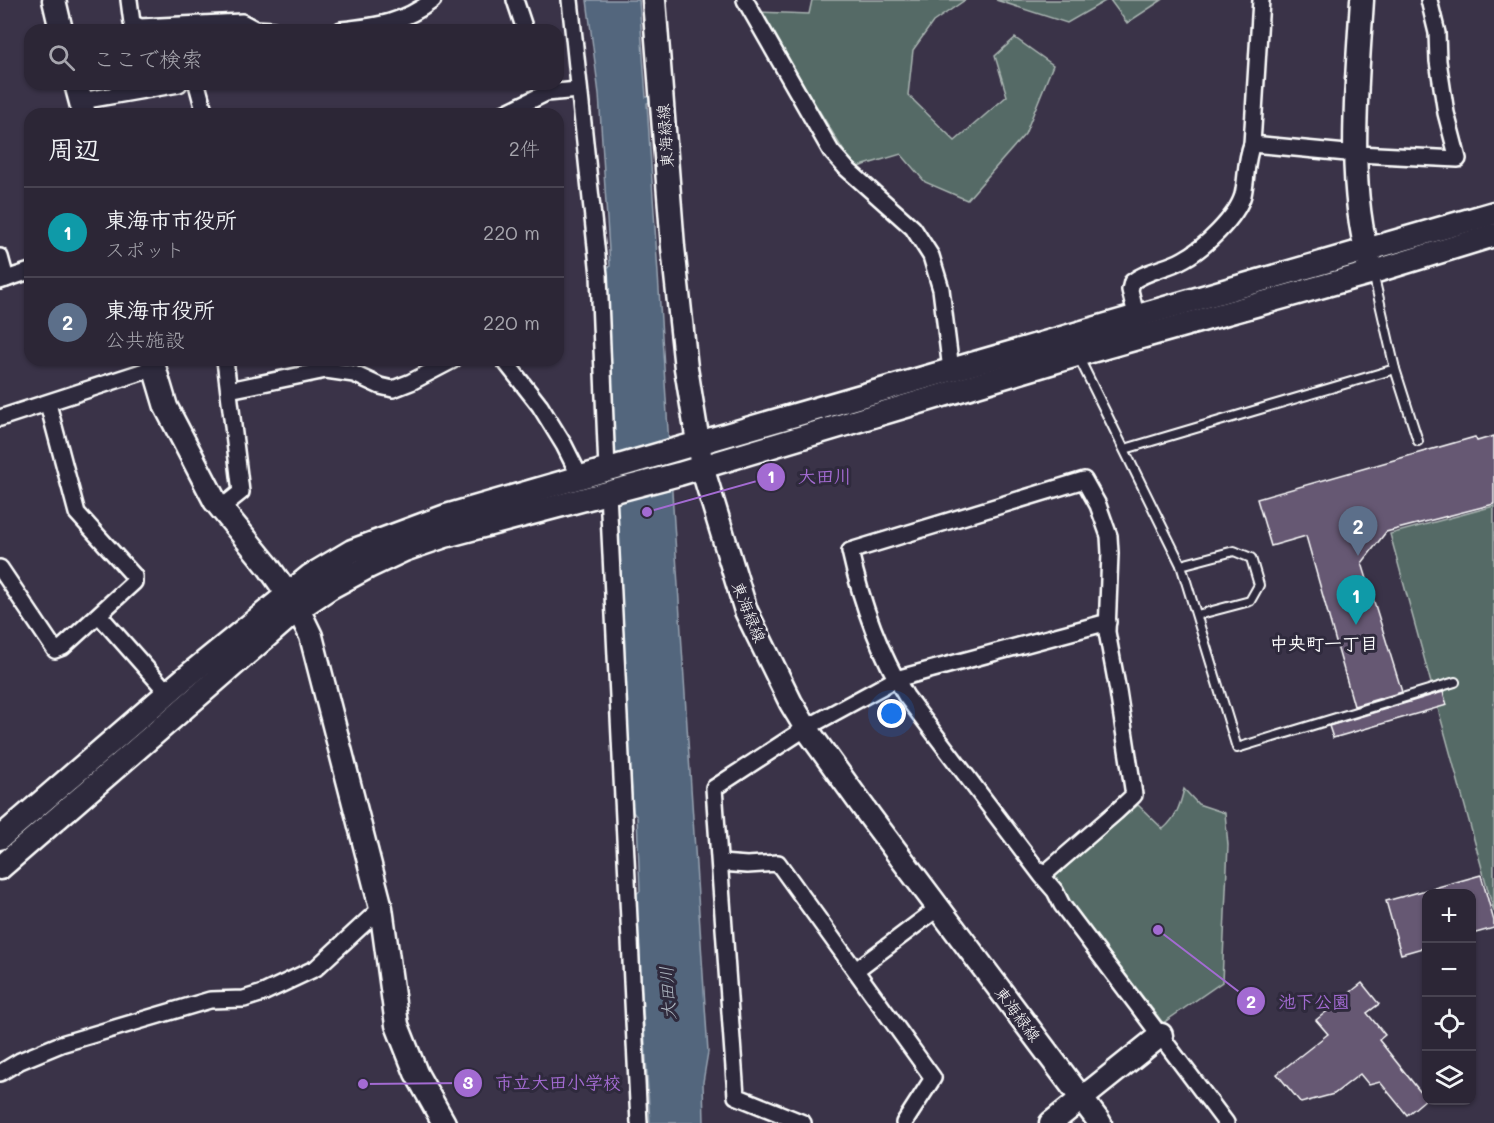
<!DOCTYPE html>
<html lang="ja">
<head>
<meta charset="utf-8">
<style>
	body { margin:0; font-family:Mali,"Klee One",sans-serif; background:#342e3e; color:#f1f3f6 }
	.controls { position:absolute; right:18px; bottom:18px; display:grid; overflow:hidden; border-radius:12px; box-shadow:0 2px 4px #0004 }
	.controls button { width:54px; height:54px; display:grid; place-items:center; padding:0; border:0; border-bottom:2px solid #484351; background:#2c2636; color:#f1f3f6; font:30px sans-serif }
	.you { position:absolute; left:892px; top:714px; width:21px; height:21px; margin:-15px; border:4px solid #fff; border-radius:50%; background:#1a73e8; box-shadow:0 0 0 9px #1a73e833 }
	.badge { display:grid; place-items:center; width:39px; height:39px; border-radius:50%; background:#d6ab8b; color:#fff; font-size:20px; font-weight:700 }
	.pin { position:absolute; translate:-50% -50px; filter:drop-shadow(0 2px 3px #0008) }
	.pin::after { content:''; position:absolute; top:32px; width:21px; height:18px; background:inherit; clip-path:polygon(0 0,100% 0,50% 100%) }
	.list { margin:0; padding:0; list-style:none }
	h2 { display:flex; justify-content:space-between; align-items:center; height:78px; margin:0; padding:0 24px; font-size:26px }
	h2 small { font-size:20px; font-weight:400; color:#a6a5ad }
	.list li { display:grid; grid-template-columns:39px 1fr auto; gap:18px; align-items:center; box-sizing:border-box; height:90px; padding:0 24px; border-top:2px solid #484351 }
	.list b { display:block; font-size:22px; white-space:nowrap }
	.list p { margin:0; font-size:20px; white-space:nowrap; color:#a6a5ad }
	.list em { font-size:20px; font-style:normal; color:#a6a5ad }
	.icon { flex:none; width:33px; height:33px; fill:none; stroke:currentColor; stroke-width:2; stroke-linecap:round; stroke-linejoin:round }
	.map { position:relative; flex:none; width:1494px; height:1123px; overflow:hidden }
	.search { position:absolute; background:#2c2636; box-shadow:0 2px 4px #0004; left:24px; top:24px; width:540px; height:66px; display:flex; align-items:center; gap:15px; box-sizing:border-box; padding:0 21px; border-radius:18px; color:#a6a5ad; font-size:22px }
	.panel { position:absolute; background:#2c2636; box-shadow:0 2px 4px #0004; left:24px; top:108px; width:540px; height:258px; border-radius:18px }
	.map>svg:first-child { display:block }
	.green { fill:#546b66; stroke:#aab5b2; stroke-width:1.5 }
	.water { fill:#52667d; stroke:#97a3b1; stroke-width:1.5 }
	.building { fill:#665873; stroke:#fff; stroke-width:1.5 }
	.lines { fill:none; stroke-linecap:round; stroke-linejoin:round }
	.lane-casing { stroke:#fff; stroke-width:12 }
	.street-casing { stroke:#fff; stroke-width:20 }
	.secondary-casing { stroke:#fff; stroke-width:27 }
	.lane { stroke:#2f2a3d; stroke-width:8 }
	.street { stroke:#2f2a3d; stroke-width:15 }
	.secondary { stroke:#2f2a3d; stroke-width:22 }
	.labels { text-anchor:middle; stroke-width:6; stroke-linejoin:round; paint-order:stroke }
	.street-label { font-size:16px; fill:#fff; stroke:#2f2a3d }
	.neighbourhood-label { font-size:18px; font-weight:bold; fill:#fff; stroke:#2f2a3d }
	.water-label { font-size:18px; font-style:italic; fill:#b1bac4; stroke:#2f2a3d }
	.leader { fill:none; stroke:#a36bd2; stroke-width:2 }
	.callout-dot { fill:#a36bd2; stroke:#2f2a3d; stroke-width:2 }
	.mark-label { font-size:18px; text-anchor:middle; font-weight:bold; fill:#fff }
	.callout-label { font-size:18px; text-anchor:middle; font-weight:bold; fill:#a36bd2; stroke:#2f2a3d; stroke-width:6; stroke-linejoin:round; paint-order:stroke }
</style>
</head>
<body>
<div class="map">
<svg width="1494" height="1123" viewBox="0 0 1494 1123">
	<rect width="100%" height="100%" fill="#3a3348"/>
	<filter id="ink" filterUnits="userSpaceOnUse"><feTurbulence type="fractalNoise" baseFrequency=".0167" numOctaves="2"/><feDisplacementMap in="SourceGraphic" scale="12" xChannelSelector="R" yChannelSelector="G"/><feConvolveMatrix kernelMatrix="1 2 1 2 8 2 1 2 1" color-interpolation-filters="sRGB"/></filter>
	<g filter="url(#ink)">
		<g class="green">
			<path d="M 812,0 L 965,0 L 933,22 L 913,50 L 908,95 L 955,141 L 1007,96 L 995,56 L 1015,38 L 1053,65 L 1025,134 L 967,200 L 925,182 L 901,154 L 854,168 L 759,12 L 809,14 Z"/>
			<path d="M 996,0 L 1107,0 L 1067,23 Z"/>
			<path d="M 1110,0 L 1162,0 L 1127,23 Z"/>
			<path d="M 1494,506 L 1494,912 L 1390,534 Z"/>
			<path d="M 1184,789 L 1198,804 L 1225,813 L 1228,845 L 1222,982 L 1163,1023 L 1052,878 L 1138,805 L 1163,829 C 1176,818 1180,806 1184,789 Z"/>
		</g>
		<path class="water" d="M 587,0 L 639,0 L 646,97 L 652,97 L 652,102 L 647,103 L 708,1052 L 703,1082 L 704,1123 L 650,1123 L 636,894 L 640,891 L 637,817 L 633,812 L 609,411 L 604,270 L 610,266 L 599,94 Z"/>
		<g class="building">
			<path d="M 1494,436 L 1494,504 L 1386,532 L 1362,563 L 1402,692 L 1354,706 L 1306,536 L 1271,546 L 1257,499 L 1475,437 L 1477,441 Z"/>
			<path d="M 1443,692 L 1447,705 L 1333,738 L 1329,726 Z"/>
			<path d="M 1481,875 L 1494,921 L 1494,928 L 1472,934 L 1472,894 L 1427,894 L 1427,890 Z"/>
			<path d="M 1426,890 L 1426,947 L 1401,954 L 1386,901 Z"/>
			<path d="M 1362,983 L 1379,1004 L 1367,1013 L 1385,1035 L 1379,1040 L 1426,1099 L 1407,1115 L 1380,1082 L 1369,1085 L 1360,1074 L 1334,1094 L 1301,1103 L 1277,1074 L 1328,1034 L 1316,1020 Z"/>
		</g>
		<g class="lines">
			<defs>
				<g id="lane">
					<path d="M 1373,273 L 1395,369 L 1418,441"/>
					<path d="M 1079,358 L 1181,565 L 1237,748 L 1455,682"/>
					<path d="M 1125,449 L 1395,369"/>
					<path d="M 1181,565 L 1234,551 L 1251,558 L 1259,585 L 1250,601 L 1197,615"/>
				</g>
				<g id="street">
					<path d="M 129,0 L 132,23 L 140,27 L 242,22 L 255,29 L 273,30"/>
					<path d="M 515,0 L 525,30"/>
					<path d="M 570,0 L 599,275 L 607,470"/>
					<path d="M 745,0 L 831,151 L 847,169 L 913,228 L 931,256 L 941,289 L 951,370"/>
					<path d="M 341,30 C 378,26 403,23 433,0"/>
					<path d="M 197,84 L 205,114"/>
					<path d="M 81,101 L 179,84"/>
					<path d="M 503,114 L 546,93 L 578,90"/>
					<path d="M 1252,144 L 1357,154 L 1458,159 L 1446,113 L 1438,61 L 1437,33 L 1429,0"/>
					<path d="M 0,257 L 6,279"/>
					<path d="M 0,281 L 30,271"/>
					<path d="M 1136,315 L 1130,290 L 1132,282 C 1147,270 1167,269 1184,259 C 1203,249 1237,217 1243,195 C 1247,177 1245,163 1252,144 L 1261,0"/>
					<path d="M 504,360 L 540,406 L 564,445 L 580,477"/>
					<path d="M 229,390 L 326,370 L 354,374 L 380,386 L 393,389 L 411,382 L 453,360"/>
					<path d="M 0,418 L 154,368"/>
					<path d="M 608,493 L 639,1123"/>
					<path d="M 221,508 L 241,492 L 225,360"/>
					<path d="M 0,568 L 55,650 L 63,647 L 134,582 L 134,576 L 77,513 L 48,404"/>
					<path d="M 99,615 L 168,693"/>
					<path d="M 721,863 L 747,865 L 778,863 L 933,1078 L 904,1123"/>
					<path d="M 1042,876 L 1116,812 L 1134,795 L 1118,691 L 1107,632 L 1110,553 L 1109,536 L 1098,505 L 1084,480 L 850,551 C 861,601 879,652 906,696 L 1042,876 L 1055,891 L 1062,905 L 1226,1123"/>
					<path d="M 856,970 L 938,908"/>
					<path d="M 0,1073 L 20,1061 L 61,1044 L 210,1000 L 244,999 L 263,993 L 316,968 L 381,908"/>
					<path d="M 803,1123 L 736,1096 L 714,788 L 806,728 L 896,679 L 1108,622"/>
				</g>
				<g id="secondary">
					<path d="M 54,0 L 61,30"/>
					<path d="M 654,0 L 673,247 L 686,368 L 702,467 L 746,611 L 791,703 L 806,728 L 871,818 L 1100,1123"/>
					<path d="M 1362,0 C 1357,83 1346,184 1370,264"/>
					<path d="M 76,84 L 84,114"/>
					<path d="M 152,360 L 166,407 L 215,501 L 268,566 L 298,609 L 311,636 L 381,908 L 397,1025 L 416,1073 L 444,1123"/>
					<path d="M 0,838 L 185,678 L 310,576 L 352,551 L 446,516 L 1494,213"/>
					<path d="M 0,868 L 298,609 L 331,587 L 368,567 L 404,550 L 445,536 L 679,474 L 1077,355 L 1373,272 L 1494,235"/>
					<path d="M 1051,1123 L 1161,1035"/>
				</g>
			</defs>
			<use href="#lane" class="lane-casing"/>
			<use href="#street" class="street-casing"/>
			<use href="#secondary" class="secondary-casing"/>
			<use href="#lane" class="lane"/>
			<use href="#street" class="street"/>
			<use href="#secondary" class="secondary"/>
		</g>
	</g>
	<g class="labels">
		<g class="street-label">
			<text transform="translate(665 136) rotate(-94)" y="6">東海緑線</text>
			<text transform="translate(749 612) rotate(68)" y="6">東海緑線</text>
			<text transform="translate(1018 1014) rotate(53)" y="6">東海緑線</text>
		</g>
		<g class="neighbourhood-label">
			<text x="1324" y="650">中央町一丁目</text>
		</g>
		<g class="water-label">
			<text transform="translate(668 993) rotate(-93)" y="6">大田川</text>
		</g>
	</g>
	<path class="leader" d="M647 512L771 477M1158 930L1251 1001M363 1084L468 1083"/>
	<g class="callout-dot">
		<circle cx="647" cy="512" r="6"/>
		<circle cx="1158" cy="930" r="6"/>
		<circle cx="363" cy="1084" r="6"/>
		<circle cx="771" cy="477" r="15"/>
		<circle cx="1251" cy="1001" r="15"/>
		<circle cx="468" cy="1083" r="15"/>
	</g>
	<g class="mark-label">
		<text x="771" y="483">1</text>
		<text x="1251" y="1008">2</text>
		<text x="468" y="1089">3</text>
	</g>
	<g class="callout-label">
		<text x="825" y="483">大田川</text>
		<text x="1314" y="1008">池下公園</text>
		<text x="558" y="1089">市立大田小学校</text>
	</g>
</svg>
<div class="controls">
<button>+</button>
<button>−</button>
<button><svg class="icon" aria-label="locate" viewBox="0 0 24 24"><circle cx="12" cy="12" r="6"/><path d="M12 2v4M12 18v4M2 12h4M18 12h4"/></svg></button>
<button><svg class="icon" aria-label="layers" viewBox="0 0 24 24"><path d="M12 4l9 5-9 5-9-5zM3 14l9 5 9-5"/></svg></button>
</div>
<div class="you"></div>
<div class="pin badge" style="left:1356px;top:625px;background:#0f9aa8">1</div>
<div class="pin badge" style="left:1358px;top:556px;background:#5c6f8a">2</div>
<div class="search"><svg class="icon" aria-label="search" viewBox="0 0 24 24"><circle cx="10" cy="10" r="6"/><path d="M15 15l6 6"/></svg>ここで検索</div>
<section class="panel">
<h2>周辺<small>2件</small></h2>
<ul class="list">
<li><span class="badge" style="background:#0f9aa8">1</span><div><b>東海市市役所</b><p>スポット</p></div><em>220 m</em></li>
<li><span class="badge" style="background:#5c6f8a">2</span><div><b>東海市役所</b><p>公共施設</p></div><em>220 m</em></li>
</ul>
</section>
</div>
</body>
</html>
